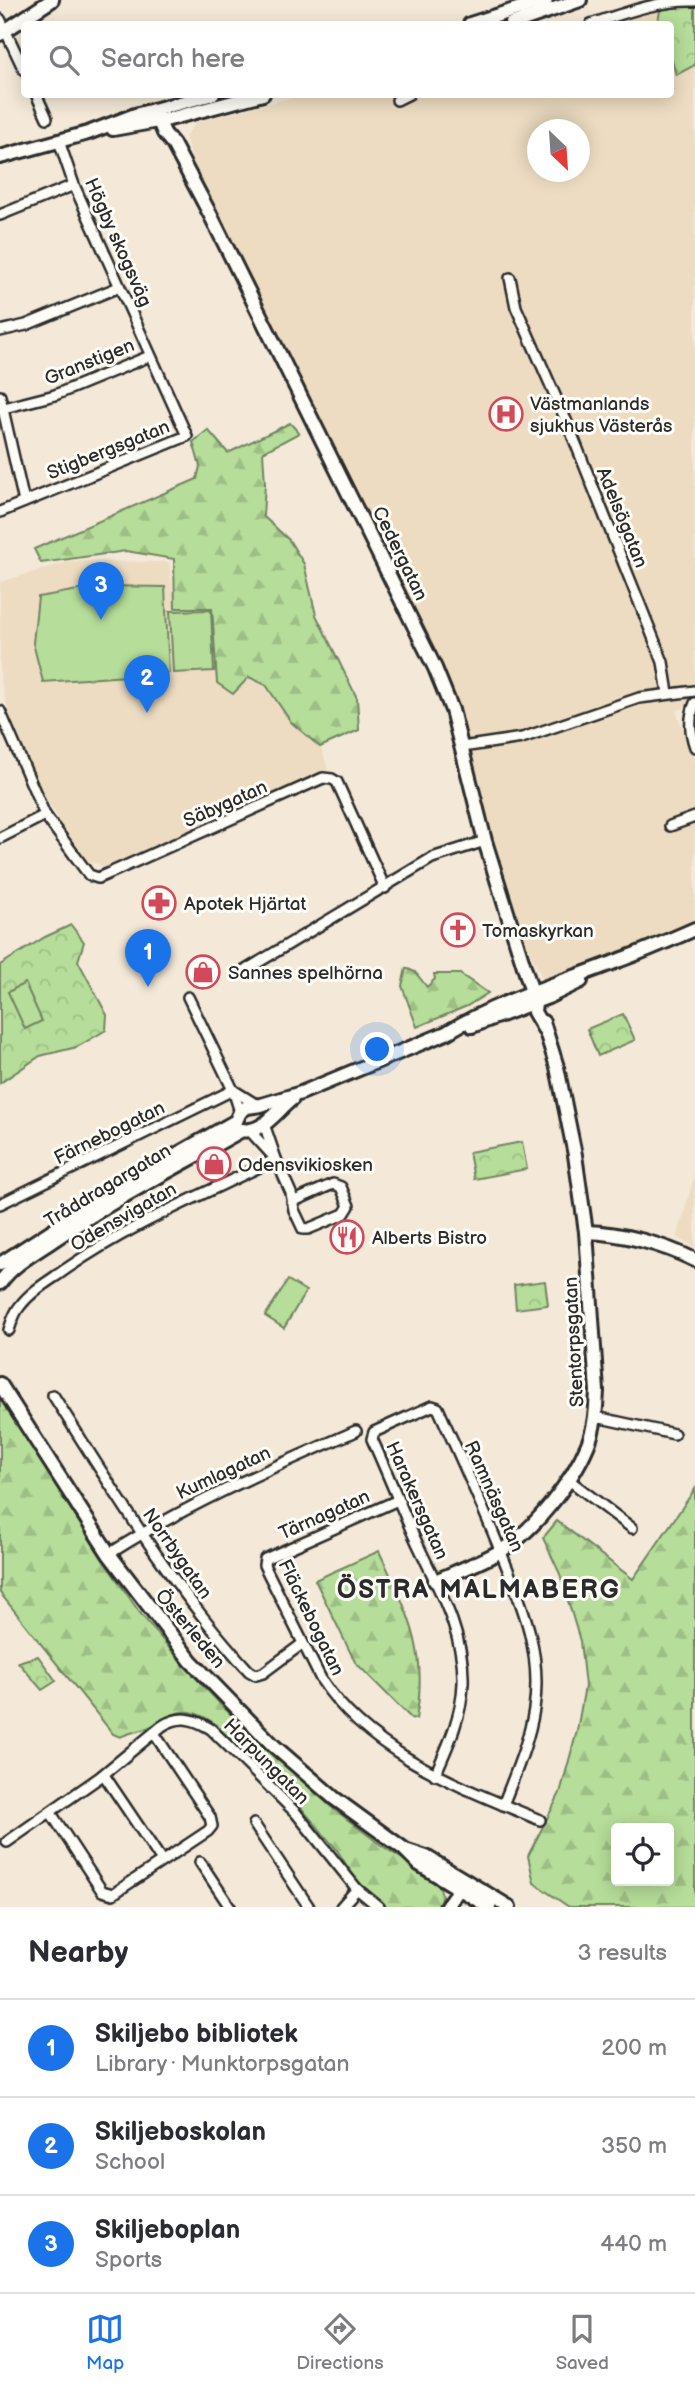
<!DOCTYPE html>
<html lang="en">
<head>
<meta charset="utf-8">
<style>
	body { margin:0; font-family:"Balsamiq Sans",sans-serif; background:#f7f7f7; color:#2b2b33 }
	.controls { position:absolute; right:21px; bottom:21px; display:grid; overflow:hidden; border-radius:7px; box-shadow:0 4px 18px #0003 }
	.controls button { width:63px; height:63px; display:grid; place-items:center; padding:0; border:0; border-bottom:2px solid #e1e1e2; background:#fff; color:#2b2b33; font:35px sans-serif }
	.compass { position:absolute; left:527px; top:119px; width:63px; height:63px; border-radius:50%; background:#fff; box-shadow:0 4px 18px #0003; rotate:155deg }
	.you { position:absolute; left:378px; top:1050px; width:24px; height:24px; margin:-18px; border:5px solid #fff; border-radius:50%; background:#1a73e8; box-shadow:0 0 0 10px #1a73e833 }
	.badge { display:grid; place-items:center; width:46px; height:46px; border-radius:50%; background:#1a73e8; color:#fff; font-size:23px; font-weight:700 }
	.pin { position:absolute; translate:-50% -58px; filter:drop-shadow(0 2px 4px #0008) }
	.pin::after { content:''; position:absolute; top:37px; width:24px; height:21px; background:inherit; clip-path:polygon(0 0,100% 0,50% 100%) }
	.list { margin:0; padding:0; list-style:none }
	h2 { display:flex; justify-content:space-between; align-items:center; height:91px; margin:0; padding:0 28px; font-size:30px }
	h2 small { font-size:23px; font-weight:400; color:#7c7c81 }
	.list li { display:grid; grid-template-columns:46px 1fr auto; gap:21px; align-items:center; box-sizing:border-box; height:98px; padding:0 28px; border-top:2px solid #e1e1e2 }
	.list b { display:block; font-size:26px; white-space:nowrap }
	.list p { margin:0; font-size:23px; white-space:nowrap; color:#7c7c81 }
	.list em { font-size:23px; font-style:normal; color:#7c7c81 }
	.icon { flex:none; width:38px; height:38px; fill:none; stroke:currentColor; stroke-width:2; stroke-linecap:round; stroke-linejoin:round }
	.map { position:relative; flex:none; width:695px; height:1907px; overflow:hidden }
	.search { position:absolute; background:#fff; box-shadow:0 4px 18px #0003; left:21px; right:21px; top:21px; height:77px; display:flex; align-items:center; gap:18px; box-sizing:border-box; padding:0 24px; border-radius:7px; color:#7c7c81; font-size:26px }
	.sheet { height:385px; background:#fff }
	nav { display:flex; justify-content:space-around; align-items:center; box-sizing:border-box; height:98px; border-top:2px solid #e1e1e2; background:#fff; font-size:19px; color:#7c7c81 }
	nav a { display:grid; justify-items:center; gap:4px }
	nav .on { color:#1a73e8 }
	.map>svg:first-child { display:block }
	.built { fill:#eddcc2; fill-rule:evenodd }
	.forest { fill:url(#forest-firs); stroke:#708462; stroke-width:2; fill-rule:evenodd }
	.park { fill:url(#park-crowns); stroke:#708462; stroke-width:2 }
	.pitch { fill:#b6dd99; stroke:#708462; stroke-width:2 }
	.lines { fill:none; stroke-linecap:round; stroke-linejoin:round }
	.street-casing { stroke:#2b2b2b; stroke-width:14 }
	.secondary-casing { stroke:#2b2b2b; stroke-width:18 }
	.street { stroke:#fdfcf7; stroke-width:9 }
	.secondary { stroke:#fdfcf7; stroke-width:12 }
	.labels { text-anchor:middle; stroke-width:6; stroke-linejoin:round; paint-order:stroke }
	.street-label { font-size:19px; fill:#2b2b2b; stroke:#fdfcf7 }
	.poi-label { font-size:19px; fill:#2b2b2b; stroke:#fdfcf7; text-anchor:start }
	.district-label { font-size:26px; font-weight:bold; letter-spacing:2px; fill:#2b2b2b; stroke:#fdfcf7 }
</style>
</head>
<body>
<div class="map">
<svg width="695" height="1907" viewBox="0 0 695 1907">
	<defs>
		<pattern id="forest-firs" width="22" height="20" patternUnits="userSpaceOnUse" patternTransform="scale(1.75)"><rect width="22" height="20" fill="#b6dd99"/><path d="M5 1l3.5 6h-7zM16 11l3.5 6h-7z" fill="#9dbe84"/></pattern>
		<pattern id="park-crowns" width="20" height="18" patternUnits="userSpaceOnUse" patternTransform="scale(1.75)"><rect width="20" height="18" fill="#b6dd99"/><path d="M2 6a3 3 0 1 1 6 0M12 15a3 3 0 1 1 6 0" fill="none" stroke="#9dbe84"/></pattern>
	</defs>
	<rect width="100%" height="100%" fill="#f4e9d8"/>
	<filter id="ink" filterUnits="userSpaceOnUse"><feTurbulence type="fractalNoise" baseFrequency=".0143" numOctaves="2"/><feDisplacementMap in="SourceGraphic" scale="14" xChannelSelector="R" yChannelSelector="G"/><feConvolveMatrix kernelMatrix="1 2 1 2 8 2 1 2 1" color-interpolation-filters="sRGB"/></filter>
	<g filter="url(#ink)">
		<g class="built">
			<path d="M 695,3 L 695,703 L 676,711 L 695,761 L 695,920 L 544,982 L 523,937 L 467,744 L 437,656 L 195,168 L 185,137 L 196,122 L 302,95 L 670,94 L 670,24 L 593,24 L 624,14 ZM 538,130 L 580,130 L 580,172 L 538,172 Z"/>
			<path d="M 71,561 L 169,562 L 175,608 L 212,608 L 216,676 L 251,675 L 312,720 L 328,769 L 110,866 L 101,867 L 99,864 L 88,862 L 58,819 L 19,750 L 0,680 L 0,582 Z"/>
			<path d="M 695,1172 L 695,1247 L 677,1238 Z"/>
		</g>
		<g class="forest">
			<path d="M 290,423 L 299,433 L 263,452 L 265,484 L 263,516 L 289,540 L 304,564 L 316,615 L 357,698 L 359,730 L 320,747 L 291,722 L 266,685 L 249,677 L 233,694 L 217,683 L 212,608 L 175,608 L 174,559 L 126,551 L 41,563 L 34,549 L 197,479 L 200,466 L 193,442 L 208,430 L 228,453 Z"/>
			<path d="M 406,968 L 415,972 L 427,987 L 435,979 L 434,974 L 460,974 L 488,993 L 467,1006 L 417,1027 L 402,986 Z"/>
			<path d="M 0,1397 L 101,1557 L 140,1613 L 182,1663 L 225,1709 L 330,1806 L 381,1845 L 428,1876 L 440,1888 L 442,1896 L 437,1907 L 385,1907 L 374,1898 L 361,1888 L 337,1850 L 296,1802 L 211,1721 C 177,1700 172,1719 142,1730 C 135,1732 128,1733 120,1737 L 113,1734 L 0,1593 Z"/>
			<path d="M 695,1489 L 695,1907 L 569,1907 L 534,1883 L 528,1856 L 560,1793 L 577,1731 L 585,1686 L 580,1641 L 560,1574 L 543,1538 L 557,1521 L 633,1579 ZM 616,1828 L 669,1828 L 669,1881 L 616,1881 Z"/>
			<path d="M 379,1551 C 407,1611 429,1650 416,1719 L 411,1718 L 355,1662 L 315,1580 Z"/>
		</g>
		<g class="park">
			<path d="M 692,4 L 695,5 L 695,65 L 676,75 L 671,57 L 670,24 L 660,24 L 658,20 L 661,7 Z"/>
			<path d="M 71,925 L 84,942 L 78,961 L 107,1015 L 106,1030 L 77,1047 L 40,1056 L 0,1083 L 0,965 L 45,937 Z"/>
			<path d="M 623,1014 L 635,1040 L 598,1056 L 587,1029 Z"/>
			<path d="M 522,1142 L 527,1169 L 474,1179 L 469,1152 Z"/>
			<path d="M 545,1281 L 548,1305 L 516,1309 L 514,1285 Z"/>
			<path d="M 38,1656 L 56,1681 L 42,1690 L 18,1662 Z"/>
		</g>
		<g class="pitch">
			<path d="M 101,586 L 165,587 L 169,673 L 43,682 L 33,643 L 38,597 Z"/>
			<path d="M 211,610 L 214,671 L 173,673 L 170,611 Z"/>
			<path d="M 25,983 L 42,1021 L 25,1029 L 8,992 Z"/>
			<path d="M 288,1280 L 306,1291 L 284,1328 L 265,1316 Z"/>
		</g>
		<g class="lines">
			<defs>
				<g id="street">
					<path d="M 0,19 L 24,70"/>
					<path d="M 591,24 C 625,13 658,0 695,1"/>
					<path d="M 36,94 L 47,118"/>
					<path d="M 397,100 L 409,94"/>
					<path d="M 0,215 L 74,185"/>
					<path d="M 510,278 L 516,307 L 569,427 L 663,662 L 668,693"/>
					<path d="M 0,331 L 26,325 L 119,287"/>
					<path d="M 0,396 L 24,502"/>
					<path d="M 0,409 L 55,395 L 150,356"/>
					<path d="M 0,512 L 187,436 L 74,185 L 59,141"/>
					<path d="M 695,703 C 689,717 690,733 695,747"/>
					<path d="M 0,711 L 45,815 L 89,875 L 98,878 L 112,872 L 323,778 L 332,779 L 337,782 L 385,888"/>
					<path d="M 462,747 L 522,738 L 639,698 L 695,691"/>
					<path d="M 670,826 L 695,817"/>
					<path d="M 0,838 L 45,815"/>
					<path d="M 244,971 L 432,858 L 485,841"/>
					<path d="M 188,997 L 233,1090 L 240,1112"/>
					<path d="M 233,1090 L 257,1105"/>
					<path d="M 264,1124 L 276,1159 L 291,1193 L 294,1210 L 303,1229 L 308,1229 L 344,1214 L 349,1206 L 341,1187 L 333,1184 L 292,1202"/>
					<path d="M 250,1131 L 272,1155"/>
					<path d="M 0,1204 L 233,1090"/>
					<path d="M 9,1330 C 12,1321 14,1313 20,1306 C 32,1290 51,1280 66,1269 C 134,1222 203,1195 276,1159"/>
					<path d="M 53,1395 C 114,1491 172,1588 249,1671 L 256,1675 L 263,1673 L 302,1644"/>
					<path d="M 596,1417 L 674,1434"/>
					<path d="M 569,1480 L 632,1528"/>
					<path d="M 398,1500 L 265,1559 L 264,1565 L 321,1679 C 370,1754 461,1787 540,1820"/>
					<path d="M 109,1554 C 187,1504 271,1468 356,1431"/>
					<path d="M 104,1775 L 162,1861"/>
					<path d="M 435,1775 C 448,1746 462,1716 463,1683 C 465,1630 433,1579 412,1532 C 399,1502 386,1470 372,1439 L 374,1432 L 432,1406 L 438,1408 C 459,1455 481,1502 500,1550 C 521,1602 543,1651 534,1709 C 529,1742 515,1774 503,1805"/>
					<path d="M 51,1813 L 102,1891 L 113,1894 L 208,1831 L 212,1826 L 210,1817 L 154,1733"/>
					<path d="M 254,1824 L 309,1907"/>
					<path d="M 7,1842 L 100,1777 L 162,1726 C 180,1715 193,1718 211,1729 L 296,1813 L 357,1889 L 379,1907"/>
					<path d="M 200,1862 L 230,1907"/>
					<path d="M 341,1907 L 357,1889"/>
				</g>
				<g id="secondary">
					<path d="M 470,24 L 546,0"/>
					<path d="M 511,24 L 580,0"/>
					<path d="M 0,34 L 52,0"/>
					<path d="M 154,110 L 164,133 L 173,144 L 211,216 L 435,668 L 452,710 L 485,841 L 535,1002 L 534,1012 L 544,1029"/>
					<path d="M 113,129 L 169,119 L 263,94"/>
					<path d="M 0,157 L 88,133 L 135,115 L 213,94"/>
					<path d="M 472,1026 L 548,997 L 581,981"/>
					<path d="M 586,1232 C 622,1233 662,1244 695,1260"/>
					<path d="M 0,1264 L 119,1187 L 236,1121 L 240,1112 L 247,1107 L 261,1105 L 301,1093 L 446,1033 C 500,1000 561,983 620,960 C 645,951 670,940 695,929"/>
					<path d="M 0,1283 C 13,1264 36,1252 55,1239 C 115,1198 179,1166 242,1130 C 263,1134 277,1110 292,1099"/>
					<path d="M 0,1384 L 109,1554 L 191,1661 L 274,1746 L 334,1798 L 404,1849 L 419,1864 L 489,1907"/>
					<path d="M 435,1581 C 456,1572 479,1563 499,1552 C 533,1532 573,1481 588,1444 C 595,1427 596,1410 597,1391 L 586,1232 L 575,1155 L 557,1067 L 543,1022"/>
					<path d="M 408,1851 L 426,1857 L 509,1907"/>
					<path d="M 446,1907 L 462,1885"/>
				</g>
			</defs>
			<use href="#street" class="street-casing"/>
			<use href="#secondary" class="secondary-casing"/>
			<use href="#street" class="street"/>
			<use href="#secondary" class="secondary"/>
		</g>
	</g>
	<defs>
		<symbol id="hospital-ring" viewBox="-11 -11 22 22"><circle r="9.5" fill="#fdfcf7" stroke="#d1495b" stroke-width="1.5"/><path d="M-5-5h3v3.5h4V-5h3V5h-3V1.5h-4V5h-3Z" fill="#d1495b"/></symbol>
		<symbol id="pharmacy-ring" viewBox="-11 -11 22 22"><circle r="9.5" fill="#fdfcf7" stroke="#d1495b" stroke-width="1.5"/><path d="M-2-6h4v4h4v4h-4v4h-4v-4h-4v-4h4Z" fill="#d1495b"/></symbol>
		<symbol id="church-ring" viewBox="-11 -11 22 22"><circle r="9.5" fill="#fdfcf7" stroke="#d1495b" stroke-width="1.5"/><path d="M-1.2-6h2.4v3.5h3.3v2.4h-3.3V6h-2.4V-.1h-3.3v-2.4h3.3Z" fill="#d1495b"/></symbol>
		<symbol id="shop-ring" viewBox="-11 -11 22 22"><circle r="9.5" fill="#fdfcf7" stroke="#d1495b" stroke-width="1.5"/><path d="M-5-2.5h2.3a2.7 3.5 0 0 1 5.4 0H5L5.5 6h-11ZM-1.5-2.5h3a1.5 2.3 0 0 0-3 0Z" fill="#d1495b"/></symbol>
		<symbol id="restaurant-ring" viewBox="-11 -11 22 22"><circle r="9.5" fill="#fdfcf7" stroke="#d1495b" stroke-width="1.5"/><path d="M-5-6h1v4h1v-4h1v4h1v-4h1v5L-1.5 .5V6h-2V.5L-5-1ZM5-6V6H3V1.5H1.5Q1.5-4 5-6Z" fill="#d1495b"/></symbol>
	</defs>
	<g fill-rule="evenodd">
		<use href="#hospital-ring" x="487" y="395" width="38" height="38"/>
		<use href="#pharmacy-ring" x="140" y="884" width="38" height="38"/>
		<use href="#church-ring" x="439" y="911" width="38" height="38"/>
		<use href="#shop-ring" x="184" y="953" width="38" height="38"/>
		<use href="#shop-ring" x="195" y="1145" width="38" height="38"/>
		<use href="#restaurant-ring" x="328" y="1218" width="38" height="38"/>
	</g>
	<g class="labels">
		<g class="street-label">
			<text transform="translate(119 242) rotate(66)" y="7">Högby skogsväg</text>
			<text transform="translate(89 361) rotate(-22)" y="7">Granstigen</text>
			<text transform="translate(108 449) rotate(-22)" y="7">Stigbergsgatan</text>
			<text transform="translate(623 517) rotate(68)" y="7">Adelsögatan</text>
			<text transform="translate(401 553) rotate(64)" y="7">Cedergatan</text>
			<text transform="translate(225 803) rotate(-24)" y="7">Säbygatan</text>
			<text transform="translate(109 1132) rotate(-26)" y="7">Färnebogatan</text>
			<text transform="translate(107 1185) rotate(-31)" y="7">Tråddragargatan</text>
			<text transform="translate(123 1216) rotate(-30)" y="7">Odensvigatan</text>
			<text transform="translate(573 1342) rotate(-93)" y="7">Stentorpsgatan</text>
			<text transform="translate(223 1472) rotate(-25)" y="7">Kumlagatan</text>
			<text transform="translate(495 1496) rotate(66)" y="7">Ramnäsgatan</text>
			<text transform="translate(418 1500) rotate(66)" y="7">Harakersgatan</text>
			<text transform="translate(324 1514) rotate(-24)" y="7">Tärnagatan</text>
			<text transform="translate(178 1553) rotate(55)" y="7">Norrbygatan</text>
			<text transform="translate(312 1617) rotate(64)" y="7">Fläckebogatan</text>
			<text transform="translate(191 1628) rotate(50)" y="7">Österleden</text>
			<text transform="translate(267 1761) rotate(45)" y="7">Harpungatan</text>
		</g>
		<g class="poi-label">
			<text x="530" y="410">Västmanlands<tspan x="530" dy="22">sjukhus Västerås</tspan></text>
			<text x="184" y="910">Apotek Hjärtat</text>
			<text x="482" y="937">Tomaskyrkan</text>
			<text x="228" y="979">Sannes spelhörna</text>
			<text x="238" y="1171">Odensvikiosken</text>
			<text x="372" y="1244">Alberts Bistro</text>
		</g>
		<g class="district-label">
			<text x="479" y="1598">ÖSTRA MALMABERG</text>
		</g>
	</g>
</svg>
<div class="controls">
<button><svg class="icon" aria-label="locate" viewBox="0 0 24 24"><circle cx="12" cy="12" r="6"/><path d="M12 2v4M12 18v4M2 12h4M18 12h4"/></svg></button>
</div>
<svg class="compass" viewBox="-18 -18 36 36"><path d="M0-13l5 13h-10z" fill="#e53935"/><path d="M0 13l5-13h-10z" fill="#7c7c81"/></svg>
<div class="you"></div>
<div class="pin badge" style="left:148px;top:987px">1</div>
<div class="pin badge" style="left:147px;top:713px">2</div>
<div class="pin badge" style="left:101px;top:620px">3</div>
<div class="search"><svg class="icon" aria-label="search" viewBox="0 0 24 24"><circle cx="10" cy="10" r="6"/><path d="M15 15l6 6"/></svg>Search here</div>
</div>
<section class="sheet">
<h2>Nearby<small>3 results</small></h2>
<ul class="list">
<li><span class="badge">1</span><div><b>Skiljebo bibliotek</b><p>Library · Munktorpsgatan</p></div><em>200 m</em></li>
<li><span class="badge">2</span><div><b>Skiljeboskolan</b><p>School</p></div><em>350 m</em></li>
<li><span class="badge">3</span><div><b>Skiljeboplan</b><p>Sports</p></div><em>440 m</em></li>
</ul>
</section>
<nav>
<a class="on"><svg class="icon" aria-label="map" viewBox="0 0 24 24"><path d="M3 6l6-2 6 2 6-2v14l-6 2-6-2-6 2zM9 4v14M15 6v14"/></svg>Map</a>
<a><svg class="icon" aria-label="directions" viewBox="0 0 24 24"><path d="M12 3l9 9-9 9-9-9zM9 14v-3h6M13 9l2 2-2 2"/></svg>Directions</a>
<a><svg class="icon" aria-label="saved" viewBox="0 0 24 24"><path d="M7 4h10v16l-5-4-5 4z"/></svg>Saved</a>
</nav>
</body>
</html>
